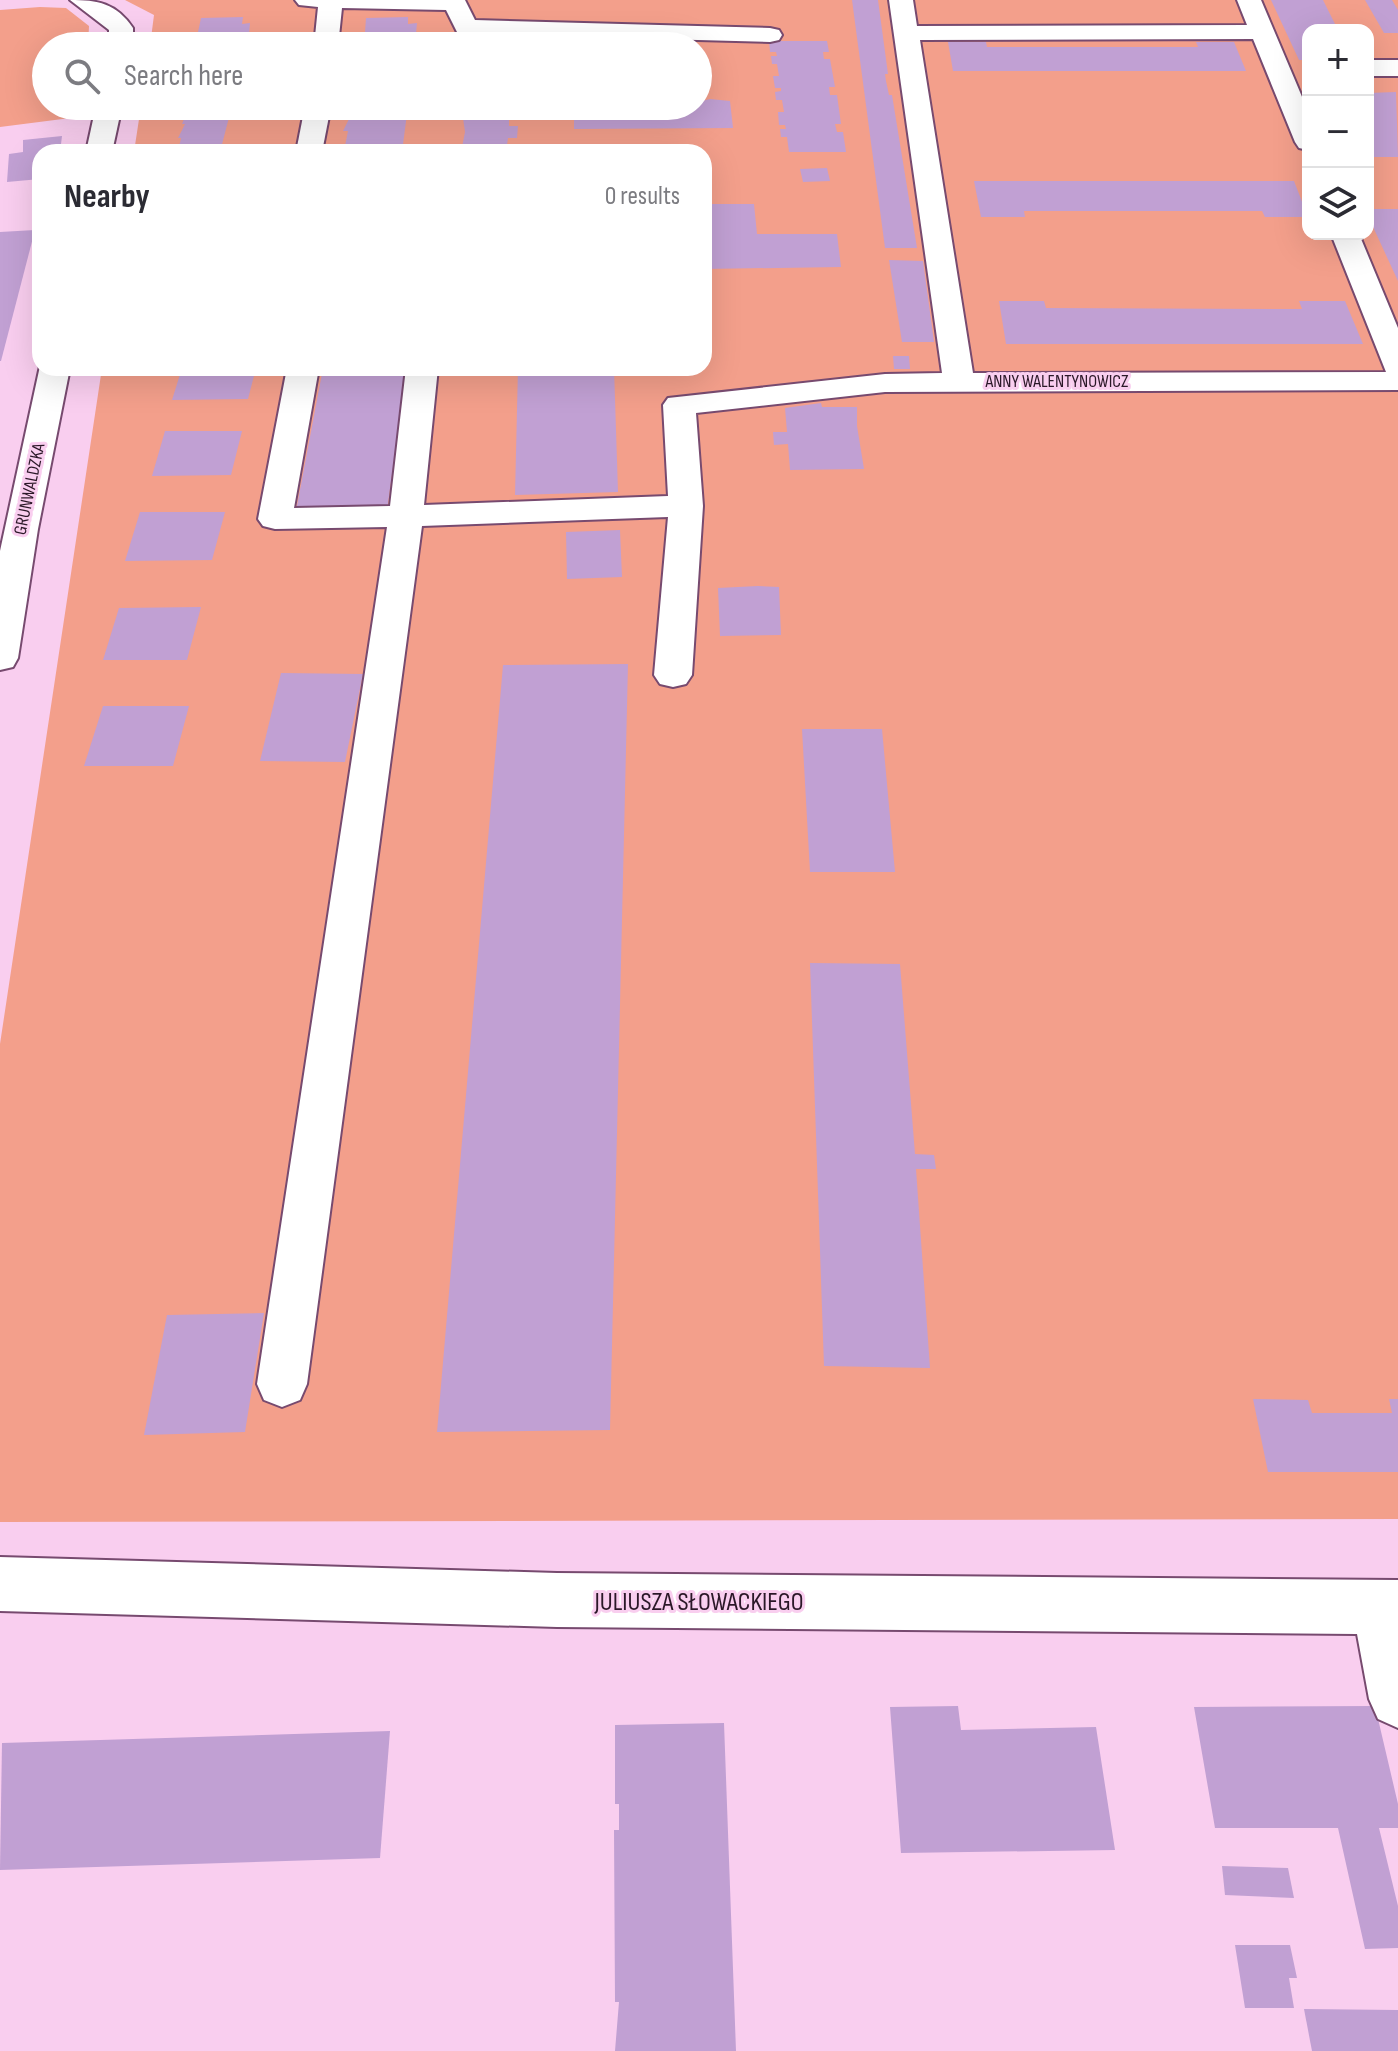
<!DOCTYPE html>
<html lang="en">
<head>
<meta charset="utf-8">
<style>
	body { margin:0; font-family:"Sofia Sans Condensed",sans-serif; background:#f7f7f7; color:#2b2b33 }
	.controls { position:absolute; right:24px; top:24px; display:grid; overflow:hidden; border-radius:16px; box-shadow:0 8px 32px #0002 }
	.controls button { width:72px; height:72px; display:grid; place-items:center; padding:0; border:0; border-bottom:2px solid #e1e1e2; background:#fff; color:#2b2b33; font:40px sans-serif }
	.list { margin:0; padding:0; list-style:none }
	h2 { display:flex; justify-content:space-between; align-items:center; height:104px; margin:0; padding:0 32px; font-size:34px }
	h2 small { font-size:26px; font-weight:400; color:#7c7c81 }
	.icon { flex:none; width:44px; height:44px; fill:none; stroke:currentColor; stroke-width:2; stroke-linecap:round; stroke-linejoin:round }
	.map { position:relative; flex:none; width:1398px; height:2051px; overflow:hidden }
	.search { position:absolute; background:#fff; box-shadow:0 8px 32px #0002; left:32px; top:32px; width:680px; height:88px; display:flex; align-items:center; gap:20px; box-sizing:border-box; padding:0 28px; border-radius:44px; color:#7c7c81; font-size:30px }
	.panel { position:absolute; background:#fff; box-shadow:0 8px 32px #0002; left:32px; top:144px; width:680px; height:232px; border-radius:24px }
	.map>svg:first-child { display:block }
	.green { fill:#f39f8b; fill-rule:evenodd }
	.building { fill:#c1a0d3 }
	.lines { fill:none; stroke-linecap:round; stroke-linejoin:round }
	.minor-casing { stroke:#774a6f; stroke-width:4 }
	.minor { fill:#fff; fill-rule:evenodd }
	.labels { text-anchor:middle; stroke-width:6; stroke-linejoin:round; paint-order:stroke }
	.far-street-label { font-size:18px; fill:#2b1828; stroke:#f9ceef }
	.near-street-label { font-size:26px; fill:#2b1828; stroke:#f9ceef }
</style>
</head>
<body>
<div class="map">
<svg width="1398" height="2051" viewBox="0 0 1398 2051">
	<rect width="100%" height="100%" fill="#f9ceef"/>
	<g class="green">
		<path d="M 125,0 L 1398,0 L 1398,1519 L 0,1522 L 0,1044 L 102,368 L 704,368 L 704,152 L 134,152 L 141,106 L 698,106 L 698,46 L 150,46 L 154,15 ZM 1308,30 L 1368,30 L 1368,234 L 1308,234 Z"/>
		<path d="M 40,7 L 66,8 L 89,26 L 88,46 L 46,46 L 46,106 L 86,106 L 86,116 L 0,127 L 0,10 Z"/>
	</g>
	<g class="building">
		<path d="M 852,0 L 878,0 L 888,74 L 885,74 L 886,81 L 889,95 L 892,95 L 917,248 L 885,248 Z"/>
		<path d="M 1271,0 L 1323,0 L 1338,30 L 1308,30 L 1308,60 L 1299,60 Z"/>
		<path d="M 1365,0 L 1392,0 L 1398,10 L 1398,33 L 1384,33 Z"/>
		<path d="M 243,17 L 242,24 L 250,23 L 249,34 L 240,34 L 239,41 L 247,40 L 246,46 L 195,46 L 201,18 Z"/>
		<path d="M 408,17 L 408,24 L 417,23 L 416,34 L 407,34 L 407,40 L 416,40 L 415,46 L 364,46 L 366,18 Z"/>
		<path d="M 769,41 L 827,41 L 829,52 L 823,52 L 824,59 L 830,59 L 835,87 L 829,87 L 830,95 L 837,95 L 841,124 L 835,124 L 837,132 L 843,132 L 846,152 L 789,152 L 787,137 L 781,137 L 780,129 L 786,129 L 785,125 L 779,125 L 778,112 L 784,112 L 782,100 L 776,100 L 775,92 L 781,91 L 781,88 L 775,88 L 773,76 L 779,76 L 777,64 L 772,64 L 771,56 L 777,56 L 776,52 L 770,52 Z"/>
		<path d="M 948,42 L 986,42 L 987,47 L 1198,47 L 1196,42 L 1234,42 L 1246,71 L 953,71 Z"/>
		<path d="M 1396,92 L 1398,157 L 1371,157 L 1368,151 L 1368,93 Z"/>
		<path d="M 710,99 L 730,101 L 733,128 L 574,129 L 574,106 L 698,106 L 698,102 Z"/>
		<path d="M 188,106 L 232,106 L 220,152 L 174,152 L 180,143 L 181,138 L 178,138 L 185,124 L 182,124 L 186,114 L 189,114 Z"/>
		<path d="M 352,106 L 408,106 L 402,152 L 339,152 L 340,146 L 345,146 L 348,131 L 343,131 L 350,117 L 345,118 L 347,111 L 351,110 Z"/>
		<path d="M 465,106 L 519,106 L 518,118 L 509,118 L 509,126 L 518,126 L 517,138 L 508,138 L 507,145 L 517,145 L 517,152 L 461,152 L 465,132 L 463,118 L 467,113 L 464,113 Z"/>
		<path d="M 62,136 L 60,152 L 40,152 L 40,179 L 7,182 L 9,154 L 23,152 L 23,140 Z"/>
		<path d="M 827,168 L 830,181 L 803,182 L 800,169 Z"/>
		<path d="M 974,181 L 1294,181 L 1308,217 L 1265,217 L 1262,211 L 1024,211 L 1025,217 L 981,217 Z"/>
		<path d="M 704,204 L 754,204 L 757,234 L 837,234 L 841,267 L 704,269 Z"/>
		<path d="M 1368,209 L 1398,209 L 1398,281 L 1368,216 Z"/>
		<path d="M 35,230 L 1,361 L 0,361 L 0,232 Z"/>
		<path d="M 889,260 L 923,261 L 934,342 L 902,342 Z"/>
		<path d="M 999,301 L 1044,301 L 1046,308 L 1302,309 L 1299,301 L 1345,301 L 1363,344 L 1006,344 Z"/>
		<path d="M 893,356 L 909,356 L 910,369 L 894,369 Z"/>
		<path d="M 182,368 L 256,368 L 248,399 L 172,400 Z"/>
		<path d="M 323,368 L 407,368 L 387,510 L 296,511 Z"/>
		<path d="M 518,368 L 614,368 L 618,492 L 515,495 Z"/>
		<path d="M 821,403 L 822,407 L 857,407 L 857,426 L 864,469 L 790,470 L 788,444 L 774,445 L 773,432 L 787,432 L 785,408 Z"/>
		<path d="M 165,431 L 242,431 L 231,475 L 152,476 Z"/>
		<path d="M 140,512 L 225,512 L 212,560 L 125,561 Z"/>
		<path d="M 620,530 L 622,577 L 567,579 L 566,532 Z"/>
		<path d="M 758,586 L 779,587 L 781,635 L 720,636 L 718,588 Z"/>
		<path d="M 201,607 L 187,660 L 103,660 L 119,608 Z"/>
		<path d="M 628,664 L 610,1430 L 437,1432 L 503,665 Z"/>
		<path d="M 281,673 L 363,674 L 345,762 L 260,761 Z"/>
		<path d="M 103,706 L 189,706 L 173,766 L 84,766 Z"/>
		<path d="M 802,729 L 882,729 L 895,872 L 810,872 Z"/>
		<path d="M 810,963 L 900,964 L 915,1154 L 934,1155 L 936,1169 L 916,1169 L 930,1368 L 824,1366 Z"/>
		<path d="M 264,1313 L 245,1432 L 144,1435 L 167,1315 Z"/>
		<path d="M 1253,1399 L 1308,1400 L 1312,1413 L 1392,1413 L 1389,1399 L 1398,1399 L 1398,1472 L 1268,1472 Z"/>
		<path d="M 958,1706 L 961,1730 L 1096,1727 L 1115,1850 L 901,1853 L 890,1707 Z"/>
		<path d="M 1375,1706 L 1398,1804 L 1398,1828 L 1379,1828 L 1398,1906 L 1398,1948 L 1365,1949 L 1338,1828 L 1215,1828 L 1194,1707 Z"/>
		<path d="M 724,1723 L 736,2051 L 615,2051 L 619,2002 L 615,2002 L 614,1830 L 619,1830 L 619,1804 L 615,1804 L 615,1725 Z"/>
		<path d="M 390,1731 L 380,1858 L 0,1870 L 2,1743 Z"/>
		<path d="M 1222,1866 L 1288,1868 L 1294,1898 L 1225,1895 Z"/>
		<path d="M 1235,1945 L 1290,1945 L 1297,1978 L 1289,1978 L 1294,2008 L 1245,2008 Z"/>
		<path d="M 1304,2009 L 1398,2010 L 1398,2051 L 1312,2051 Z"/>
	</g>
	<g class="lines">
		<defs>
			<g id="minor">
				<path d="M 70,0 C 98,0 116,3 133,28 L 133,46 L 109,46 L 109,30 Z"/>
				<path d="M 295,0 L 465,0 L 475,20 L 770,28 L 779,30 L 782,35 L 779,40 L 770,42 L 466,34 L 457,32 L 446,10 L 342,8 L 338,46 L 314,46 L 318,7 L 299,5 Z"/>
				<path d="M 889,0 L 913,0 L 917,26 L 1247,25 L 1237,0 L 1261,0 L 1308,111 L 1308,150 L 1299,148 L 1295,142 L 1253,39 L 920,40 L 973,373 L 1386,372 L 1331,234 L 1359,234 L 1398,328 L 1398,390 L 885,392 L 696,413 L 703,506 L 692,675 L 686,684 L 673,687 L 660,684 L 654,675 L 668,517 L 422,526 L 307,1384 L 300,1400 L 282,1407 L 264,1400 L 257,1384 L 387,527 L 275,529 L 263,526 L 258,519 L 287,368 L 319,368 L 294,508 L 390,506 L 406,368 L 438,368 L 424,505 L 668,496 L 663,405 L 668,398 L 885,374 L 942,373 Z"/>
				<rect x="1368" y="60" width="30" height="16"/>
				<path d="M 96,106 L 122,106 L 112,152 L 86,152 Z"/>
				<path d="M 305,106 L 331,106 L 322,152 L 296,152 Z"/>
				<path d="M 40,366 L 70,368 L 38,529 L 18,658 L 13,667 L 0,670 L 0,551 Z"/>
				<path d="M 0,1557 L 557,1573 L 1398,1580 L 1398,1728 L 1378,1719 L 1369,1699 L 1357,1634 L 557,1627 L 0,1611 Z"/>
			</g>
		</defs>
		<use href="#minor" class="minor-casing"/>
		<use href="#minor" class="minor"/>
	</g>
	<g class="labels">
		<g class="far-street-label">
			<text x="1057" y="387">ANNY WALENTYNOWICZ</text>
			<text transform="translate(29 489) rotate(-78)" y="6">GRUNWALDZKA</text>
		</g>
		<g class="near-street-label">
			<text x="699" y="1610">JULIUSZA SŁOWACKIEGO</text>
		</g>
	</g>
</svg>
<div class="controls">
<button>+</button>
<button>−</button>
<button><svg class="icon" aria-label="layers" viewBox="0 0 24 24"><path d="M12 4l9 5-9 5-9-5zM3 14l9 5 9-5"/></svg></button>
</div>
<div class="search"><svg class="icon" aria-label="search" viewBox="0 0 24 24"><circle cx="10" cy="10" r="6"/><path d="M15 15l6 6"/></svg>Search here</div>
<section class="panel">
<h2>Nearby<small>0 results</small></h2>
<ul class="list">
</ul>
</section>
</div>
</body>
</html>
